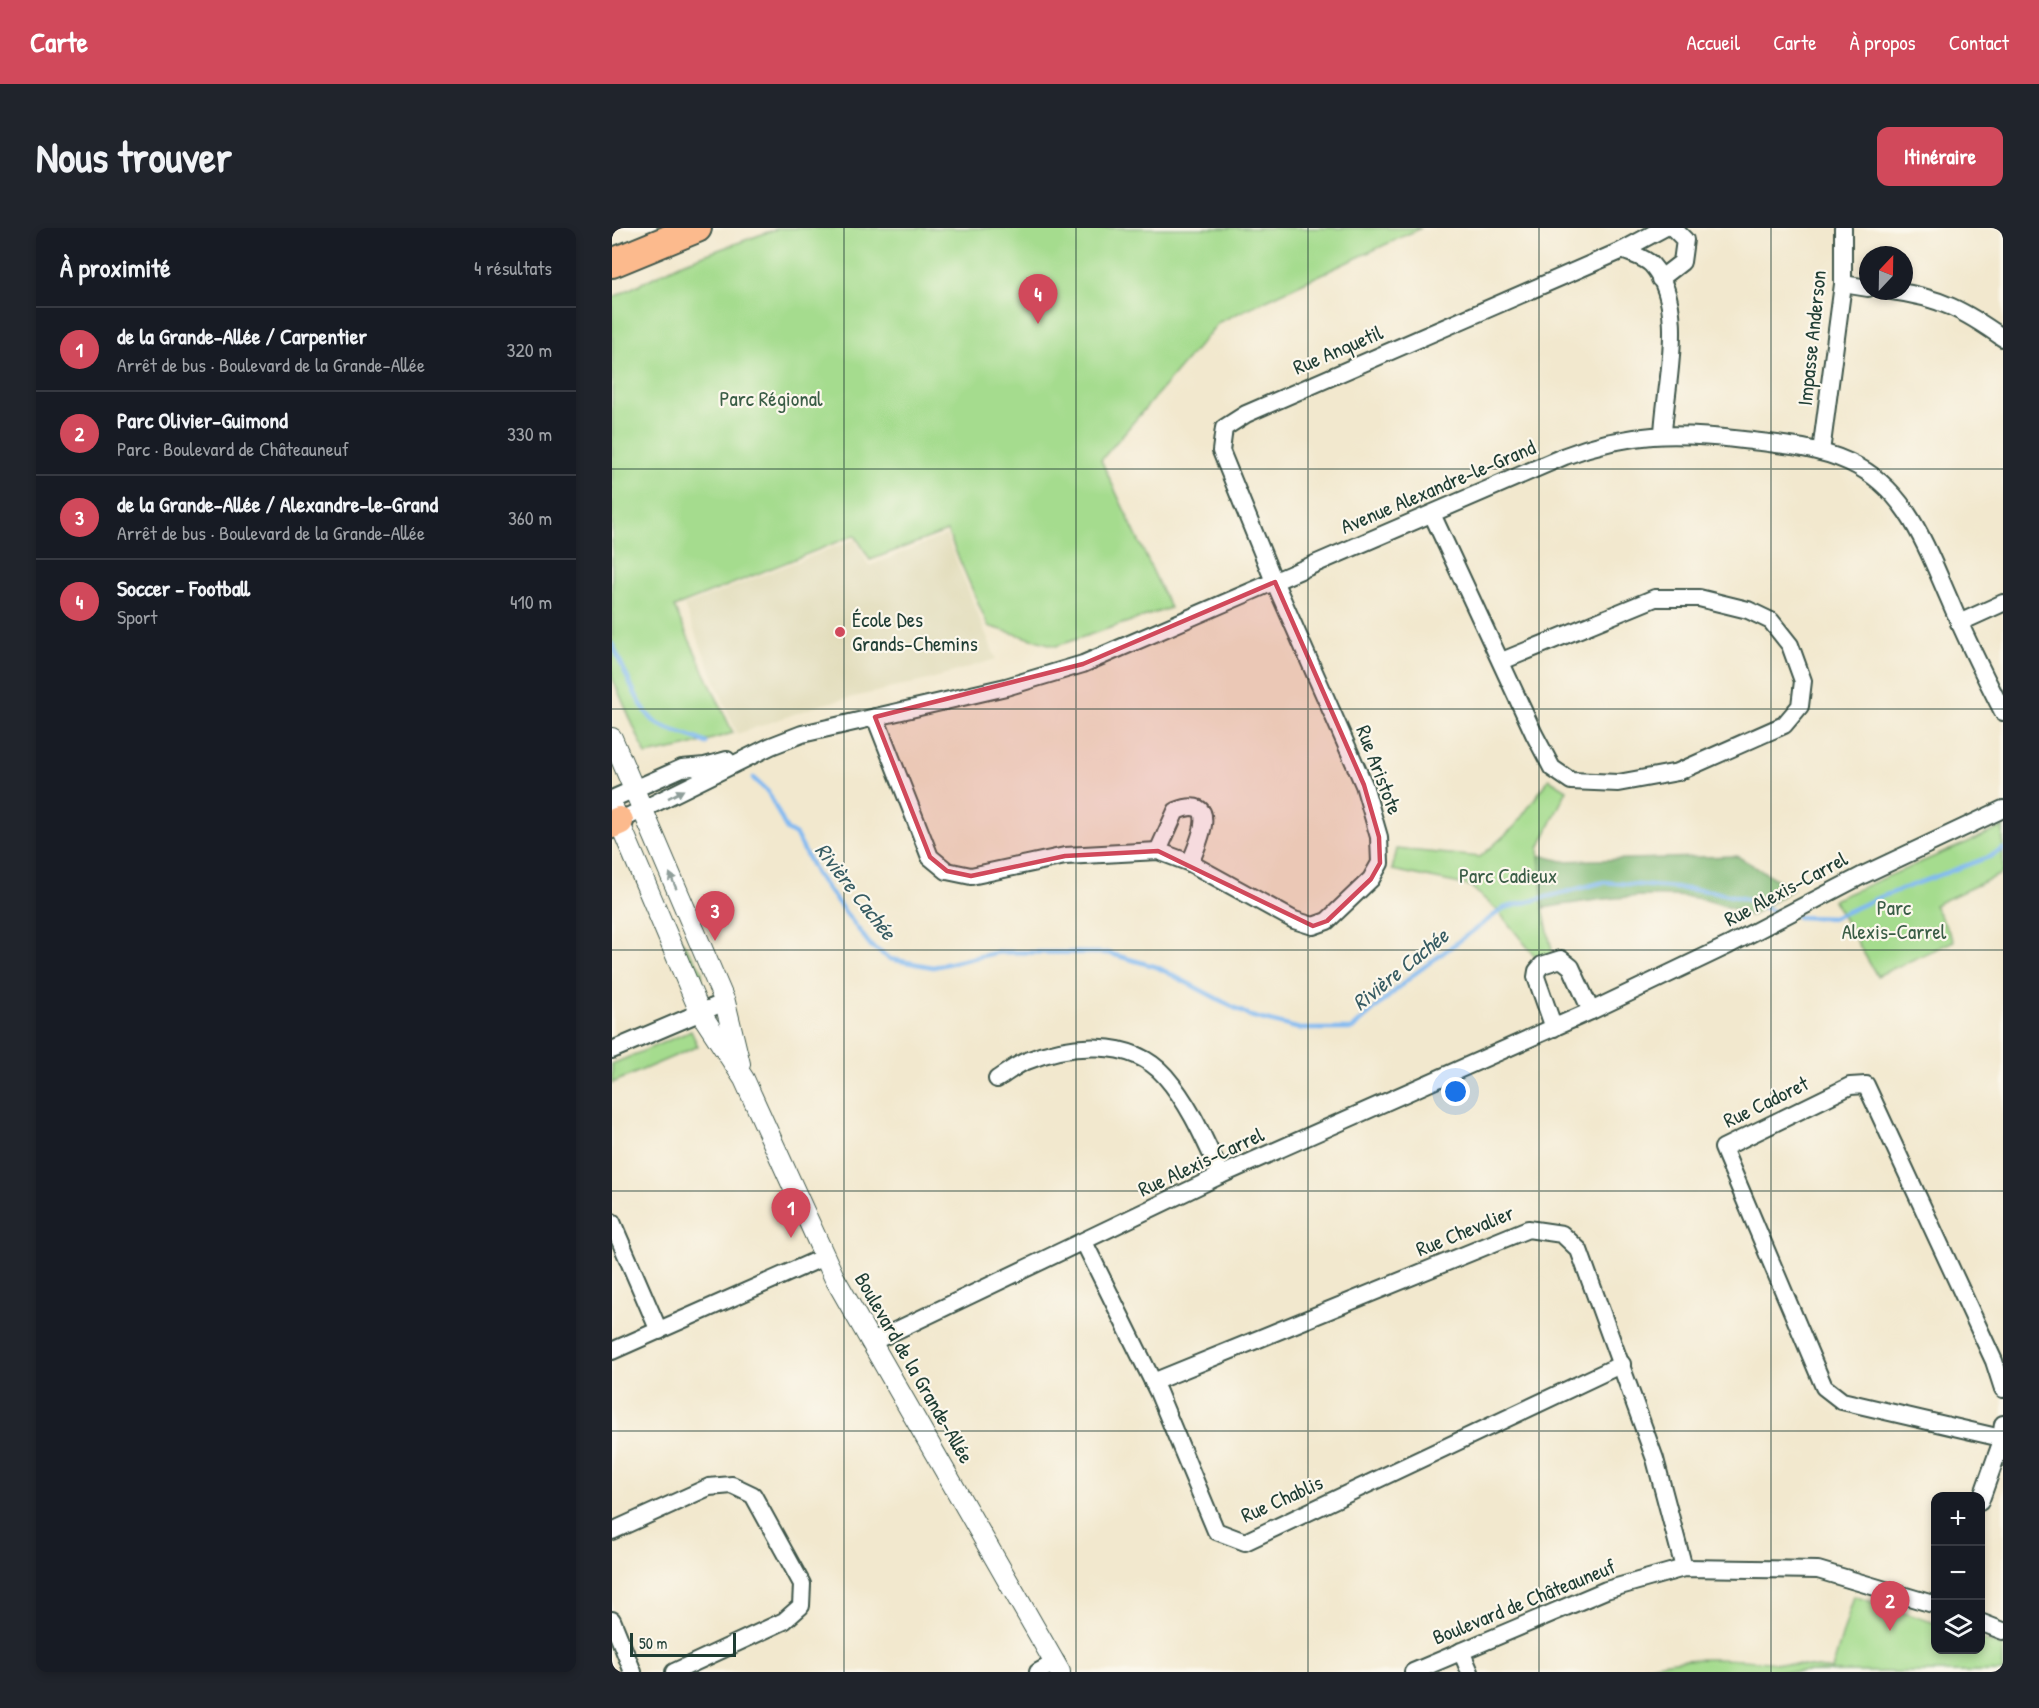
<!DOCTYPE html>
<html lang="fr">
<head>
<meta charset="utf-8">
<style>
	body { margin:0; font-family:"Patrick Hand",sans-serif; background:#20242c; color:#f1f3f6 }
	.controls { position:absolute; right:18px; bottom:18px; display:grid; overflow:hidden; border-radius:12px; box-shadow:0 3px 9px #0003 }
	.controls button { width:54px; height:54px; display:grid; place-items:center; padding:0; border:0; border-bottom:2px solid #363941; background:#171b24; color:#f1f3f6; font:30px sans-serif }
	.compass { position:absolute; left:1247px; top:18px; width:54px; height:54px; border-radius:50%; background:#171b24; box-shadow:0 3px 9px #0003; rotate:22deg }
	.scale { position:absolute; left:18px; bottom:15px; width:106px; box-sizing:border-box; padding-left:6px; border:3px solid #1f3d34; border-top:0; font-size:16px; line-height:21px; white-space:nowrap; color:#1f3d34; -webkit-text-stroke:4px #fbf7ec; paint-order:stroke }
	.you { position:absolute; left:844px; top:864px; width:21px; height:21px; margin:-15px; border:4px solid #fff; border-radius:50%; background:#1a73e8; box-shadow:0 0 0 9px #1a73e833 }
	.badge { display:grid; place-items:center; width:39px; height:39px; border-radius:50%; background:#d1495b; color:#fff; font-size:20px; font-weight:700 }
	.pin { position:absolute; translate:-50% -50px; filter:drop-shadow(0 2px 3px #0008) }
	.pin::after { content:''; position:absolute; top:32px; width:21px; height:18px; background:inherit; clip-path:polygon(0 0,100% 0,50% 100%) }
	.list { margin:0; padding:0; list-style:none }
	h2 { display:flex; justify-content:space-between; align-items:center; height:78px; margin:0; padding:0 24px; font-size:26px }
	h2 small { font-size:20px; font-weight:400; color:#9ea1a6 }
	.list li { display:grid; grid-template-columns:39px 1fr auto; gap:18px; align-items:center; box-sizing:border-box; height:84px; padding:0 24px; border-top:2px solid #363941 }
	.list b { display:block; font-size:22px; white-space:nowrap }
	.list p { margin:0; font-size:20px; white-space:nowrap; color:#9ea1a6 }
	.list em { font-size:20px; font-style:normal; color:#9ea1a6 }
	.icon { flex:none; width:33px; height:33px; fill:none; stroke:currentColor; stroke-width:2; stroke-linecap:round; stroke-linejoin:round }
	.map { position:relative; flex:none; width:1391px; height:1444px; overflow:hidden; border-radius:12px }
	header { display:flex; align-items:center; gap:36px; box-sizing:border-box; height:84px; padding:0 30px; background:#d1495b; color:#fff }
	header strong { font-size:28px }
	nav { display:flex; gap:33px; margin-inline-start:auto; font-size:21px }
	.intro { display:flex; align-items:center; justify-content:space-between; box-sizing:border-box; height:144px; padding:0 36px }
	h1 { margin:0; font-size:42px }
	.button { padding:15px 27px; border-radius:12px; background:#d1495b; color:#fff; font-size:21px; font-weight:700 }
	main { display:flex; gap:36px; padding:0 36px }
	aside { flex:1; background:#171b24; border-radius:12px; box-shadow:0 3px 9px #0003 }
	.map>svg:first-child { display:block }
	.built { fill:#e1dcba }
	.green { fill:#a5dc8e; stroke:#628c61; stroke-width:1.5 }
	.forest { fill:#84bc79; stroke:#527c56; stroke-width:1.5 }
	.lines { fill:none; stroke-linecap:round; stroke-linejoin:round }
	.stream { stroke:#80b9f1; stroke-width:4.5 }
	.minor-casing { stroke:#3f574b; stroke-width:20 }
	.tertiary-casing { stroke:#3f574b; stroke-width:22 }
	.motorway-casing { stroke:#3f574b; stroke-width:32 }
	.minor { stroke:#fff; stroke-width:16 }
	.tertiary { stroke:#fff; stroke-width:20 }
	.motorway { stroke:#fcba8d; stroke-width:28 }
	.oneway { fill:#8f9e9a }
	.marked { fill:#d1495b; fill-opacity:0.2; stroke:#d1495b; stroke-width:4.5; stroke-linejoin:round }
	.grid { fill:none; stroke:#1f3d34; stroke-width:1.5; stroke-opacity:0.55 }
	.poi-dot { fill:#d1495b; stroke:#fbf7ec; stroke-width:2 }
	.labels { text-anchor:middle; stroke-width:4.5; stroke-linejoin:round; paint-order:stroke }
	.street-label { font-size:21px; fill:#1f3d34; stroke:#fbf7ec }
	.park-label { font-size:21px; fill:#3a5d46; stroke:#fbf7ec }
	.poi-label { font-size:21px; fill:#1f3d34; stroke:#fbf7ec; text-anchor:start }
	.water-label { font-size:22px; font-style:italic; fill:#375c63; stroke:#fbf7ec }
</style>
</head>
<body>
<header>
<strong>Carte</strong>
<nav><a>Accueil</a><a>Carte</a><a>À propos</a><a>Contact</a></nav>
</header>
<div class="intro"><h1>Nous trouver</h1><a class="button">Itinéraire</a></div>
<main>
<aside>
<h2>À proximité<small>4 résultats</small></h2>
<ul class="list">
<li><span class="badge">1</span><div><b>de la Grande-Allée / Carpentier</b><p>Arrêt de bus · Boulevard de la Grande-Allée</p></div><em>320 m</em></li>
<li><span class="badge">2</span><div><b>Parc Olivier-Guimond</b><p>Parc · Boulevard de Châteauneuf</p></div><em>330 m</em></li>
<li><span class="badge">3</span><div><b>de la Grande-Allée / Alexandre-le-Grand</b><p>Arrêt de bus · Boulevard de la Grande-Allée</p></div><em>360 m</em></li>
<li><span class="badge">4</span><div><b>Soccer - Football</b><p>Sport</p></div><em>410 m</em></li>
</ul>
</aside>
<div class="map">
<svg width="1391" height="1444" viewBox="0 0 1391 1444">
	<rect width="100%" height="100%" fill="#fbf7ec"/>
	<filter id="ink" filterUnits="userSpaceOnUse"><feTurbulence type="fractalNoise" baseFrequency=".0167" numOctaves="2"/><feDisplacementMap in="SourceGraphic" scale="12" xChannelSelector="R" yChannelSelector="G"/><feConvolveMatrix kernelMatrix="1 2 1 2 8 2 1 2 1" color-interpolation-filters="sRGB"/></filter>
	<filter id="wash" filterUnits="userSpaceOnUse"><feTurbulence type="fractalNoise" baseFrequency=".008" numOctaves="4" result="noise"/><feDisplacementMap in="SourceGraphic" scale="24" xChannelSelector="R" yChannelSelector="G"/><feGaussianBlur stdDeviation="1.35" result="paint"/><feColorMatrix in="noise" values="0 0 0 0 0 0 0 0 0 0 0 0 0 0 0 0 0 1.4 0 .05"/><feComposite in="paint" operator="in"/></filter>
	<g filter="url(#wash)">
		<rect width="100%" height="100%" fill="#f2e8ce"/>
		<path class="built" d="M 334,307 L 384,431 L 316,452 L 211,476 L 125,506 L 72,378 L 243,311 L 257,338 Z"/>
		<g class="green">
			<path d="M 167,0 L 809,0 L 607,94 L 489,232 L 558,380 L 444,418 L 376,398 L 335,303 L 258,332 L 243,307 L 62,379 L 121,505 L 73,519 L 34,527 L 0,449 L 0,70 L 70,35 Z"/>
			<path d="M 937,551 L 955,562 L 927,620 L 931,680 L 941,728 L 930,737 L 886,683 L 858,658 L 780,642 L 785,621 L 868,629 L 903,598 Z"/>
			<path d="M 1391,599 L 1391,645 L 1322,677 L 1342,713 L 1265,748 L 1221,672 Z"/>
			<path d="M 67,709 L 90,742 L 90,760 L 88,760 Z"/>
			<path d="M 79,803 L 86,818 L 0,855 L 0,836 Z"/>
			<path d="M 1242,1368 L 1323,1395 L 1324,1422 L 1368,1422 L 1369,1411 L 1391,1419 L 1391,1444 L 1019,1444 C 1070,1421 1166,1434 1220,1442 Z"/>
		</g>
		<path class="forest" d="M 927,627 L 950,633 L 1125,628 L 1181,661 L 1139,688 C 1119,680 1097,671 1076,669 C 1028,665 979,672 931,680 Z"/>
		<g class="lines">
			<g class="stream">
				<path d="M 0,416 C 10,435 28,486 46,496 C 62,505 79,506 94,515"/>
				<path d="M 141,550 L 156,564 L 175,602 L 184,607 L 204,646 L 259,718 L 278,731 L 321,739 L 387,724 L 496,725 L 545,739 L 638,788 L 688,801 L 740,801 L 801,747 L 892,680 L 992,654 L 1098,663 L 1133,671 L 1168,686"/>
				<path d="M 1185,689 L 1221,690 L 1263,671 L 1377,629 L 1391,621"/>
			</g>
		</g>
	</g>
	<g filter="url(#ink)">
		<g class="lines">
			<defs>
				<g id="minor">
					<path d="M 1011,22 L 1052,0"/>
					<path d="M 1048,51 L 1070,34 L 1073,12 L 1061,0"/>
					<path d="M 1231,56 L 1256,60"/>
					<path d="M 1280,63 C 1327,69 1353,83 1391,110"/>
					<path d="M 1209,224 L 1231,56 L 1231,0"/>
					<path d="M 820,286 L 922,506 L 940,540 L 959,553 L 1006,555 L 1066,544 L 1172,497 L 1188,478 L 1191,453 L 1178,417 L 1159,393 L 1136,382 L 1087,370 L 1043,370 L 890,433"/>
					<path d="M 1347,395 L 1391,375"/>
					<path d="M 263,489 L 318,629 L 335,643 L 359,648 L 453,628 L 546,623 L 578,635 L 682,692 L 701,698 L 715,693 L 759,651 L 768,635 L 767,609 L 752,557 L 659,346 L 609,223 L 612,200 L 634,186 L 1011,22 C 1019,26 1034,30 1040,37 C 1076,78 1053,157 1051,206"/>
					<path d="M 0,571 L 70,540 L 93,538 L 115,532"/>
					<path d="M 7,593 L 159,518 L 190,506 L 394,459 L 471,436 L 953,228 C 1015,204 1065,204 1131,212 C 1166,216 1205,219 1237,234 C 1295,260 1314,319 1338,373 C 1354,411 1372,447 1391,484"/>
					<path d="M 546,623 L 564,583 C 610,565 586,616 578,635"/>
					<path d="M 942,800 L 924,749 L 925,743 L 930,737 L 949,731 L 959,739 L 979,783"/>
					<path d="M 0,822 L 113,774"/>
					<path d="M 385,851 C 393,846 403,838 412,834 C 455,816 519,809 553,848 C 579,878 593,913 609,947"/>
					<path d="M 0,994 L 47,1103"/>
					<path d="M 472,1014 L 546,1164 L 604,1303 L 633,1314 L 1010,1136"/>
					<path d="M 258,1115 L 609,947 L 979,783 L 1117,717 L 1251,647 L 1391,581"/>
					<path d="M 0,1123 L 212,1029"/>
					<path d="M 541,1154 L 916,1001 L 950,1006 L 967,1022 L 1043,1231 L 1072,1340"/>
					<path d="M 1389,1210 L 1230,1173 L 1212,1159 L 1111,920 L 1238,858 L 1254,857 L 1382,1133 L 1391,1161"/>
					<path d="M 1368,1274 L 1388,1218 L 1391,1196"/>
					<path d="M 0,1303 L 97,1259 L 120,1257 L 141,1267 L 190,1356 L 189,1378 L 172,1393 L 62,1444"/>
					<path d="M 0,1392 L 21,1444"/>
					<path d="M 1368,1394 L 1391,1403"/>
					<path d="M 849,1423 L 858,1444"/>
					<path d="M 426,1444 L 444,1434"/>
					<path d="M 801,1444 L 994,1362 L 1072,1340 L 1206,1342 L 1324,1377"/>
				</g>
				<g id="tertiary">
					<path d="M 0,510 L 113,774 L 128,836"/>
					<path d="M 0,577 L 88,784 L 132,851 L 222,1049 L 448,1444"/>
				</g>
				<g id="motorway">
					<path d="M 0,35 L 85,0"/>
					<path d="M 0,596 L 7,593"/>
				</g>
			</defs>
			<use href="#minor" class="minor-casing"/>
			<use href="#tertiary" class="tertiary-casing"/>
			<use href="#motorway" class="motorway-casing"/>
			<use href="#minor" class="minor"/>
			<use href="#tertiary" class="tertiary"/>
			<use href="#motorway" class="motorway"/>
		</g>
		<defs><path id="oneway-solid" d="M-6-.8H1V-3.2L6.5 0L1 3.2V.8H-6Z" transform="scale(1.5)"/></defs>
		<g class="oneway">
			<use href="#oneway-solid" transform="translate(64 566) rotate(-27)"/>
			<use href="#oneway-solid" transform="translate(61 653) rotate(-113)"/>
		</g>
	</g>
	<path class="marked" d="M 663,354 L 752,557 L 767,609 L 768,635 L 759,651 L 715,693 L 701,698 L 546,623 L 453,628 L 359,648 L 335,643 L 318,629 L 263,489 L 471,436 Z"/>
	<path class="grid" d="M 232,0 L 232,1444M 464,0 L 464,1444M 696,0 L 696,1444M 927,0 L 927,1444M 1159,0 L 1159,1444M 0,241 L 1391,241M 0,481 L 1391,481M 0,722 L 1391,722M 0,963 L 1391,963M 0,1203 L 1391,1203"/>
	<circle class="poi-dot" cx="228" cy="404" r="6"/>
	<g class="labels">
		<g class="street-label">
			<text transform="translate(1200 110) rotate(-84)" y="7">Impasse Anderson</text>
			<text transform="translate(726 122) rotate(-23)" y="7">Rue Anquetil</text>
			<text transform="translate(826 259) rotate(-23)" y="7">Avenue Alexandre-le-Grand</text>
			<text transform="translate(767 542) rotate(69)" y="7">Rue Aristote</text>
			<text transform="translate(1174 661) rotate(-28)" y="7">Rue Alexis-Carrel</text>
			<text transform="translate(1154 874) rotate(-26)" y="7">Rue Cadoret</text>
			<text transform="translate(589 934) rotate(-25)" y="7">Rue Alexis-Carrel</text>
			<text transform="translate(853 1003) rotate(-22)" y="7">Rue Chevalier</text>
			<text transform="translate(302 1140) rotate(60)" y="7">Boulevard de la Grande-Allée</text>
			<text transform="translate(670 1271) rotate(-24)" y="7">Rue Chablis</text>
			<text transform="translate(912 1374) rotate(-22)" y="7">Boulevard de Châteauneuf</text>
		</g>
		<g class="park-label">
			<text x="159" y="178">Parc Régional</text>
			<text x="896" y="655">Parc Cadieux</text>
			<text x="1282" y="687">Parc<tspan x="1282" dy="24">Alexis-Carrel</tspan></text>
		</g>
		<g class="poi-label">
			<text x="240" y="399">École Des<tspan x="240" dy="24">Grands-Chemins</tspan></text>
		</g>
		<g class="water-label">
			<text transform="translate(244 663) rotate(52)" y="8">Rivière Cachée</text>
			<text transform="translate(788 741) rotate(-39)" y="8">Rivière Cachée</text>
		</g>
	</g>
</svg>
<div class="controls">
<button>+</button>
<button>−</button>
<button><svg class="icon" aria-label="layers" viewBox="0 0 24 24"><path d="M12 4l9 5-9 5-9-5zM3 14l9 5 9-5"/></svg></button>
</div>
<svg class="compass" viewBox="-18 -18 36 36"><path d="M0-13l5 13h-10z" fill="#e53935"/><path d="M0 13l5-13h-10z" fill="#9ea1a6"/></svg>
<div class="scale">50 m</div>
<div class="you"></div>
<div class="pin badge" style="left:179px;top:1010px">1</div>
<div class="pin badge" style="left:1278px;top:1403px">2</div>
<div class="pin badge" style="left:103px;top:713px">3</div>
<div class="pin badge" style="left:426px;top:96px">4</div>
</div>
</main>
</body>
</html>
